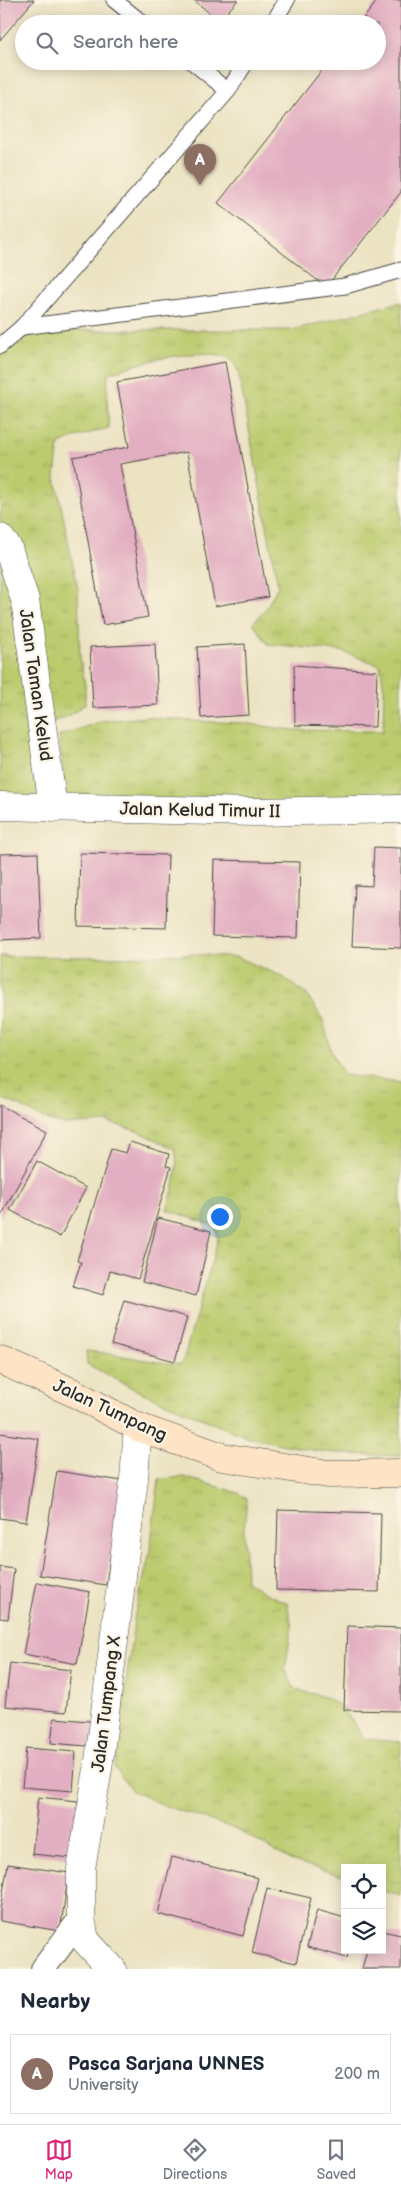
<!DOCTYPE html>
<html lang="en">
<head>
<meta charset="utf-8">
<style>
	body { margin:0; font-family:"Balsamiq Sans",sans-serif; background:#f2f2f3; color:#1f2937 }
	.controls { position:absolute; right:15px; bottom:15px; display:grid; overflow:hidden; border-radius:0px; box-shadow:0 2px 12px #0003 }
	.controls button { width:45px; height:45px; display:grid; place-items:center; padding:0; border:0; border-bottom:1px solid #e0e1e3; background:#fff; color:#1f2937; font:25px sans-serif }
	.you { position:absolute; left:219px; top:1216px; width:18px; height:18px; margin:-12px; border:4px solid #fff; border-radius:50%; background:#1a73e8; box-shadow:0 0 0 8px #1a73e833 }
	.badge { display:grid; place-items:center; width:32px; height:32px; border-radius:50%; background:#db2777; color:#fff; font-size:16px; font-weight:700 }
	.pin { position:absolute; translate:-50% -41px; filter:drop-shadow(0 1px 2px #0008) }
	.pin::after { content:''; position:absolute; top:26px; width:18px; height:15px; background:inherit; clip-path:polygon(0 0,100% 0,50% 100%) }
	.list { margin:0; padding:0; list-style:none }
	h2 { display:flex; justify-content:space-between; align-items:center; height:65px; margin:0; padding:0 20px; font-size:21px }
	h2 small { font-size:16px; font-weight:400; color:#747a83 }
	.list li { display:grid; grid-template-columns:32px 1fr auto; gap:15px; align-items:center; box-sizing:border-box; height:80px; margin:0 10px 10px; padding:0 10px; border:1px solid #e0e1e3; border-radius:0px }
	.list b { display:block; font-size:19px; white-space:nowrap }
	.list p { margin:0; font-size:16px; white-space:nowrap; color:#747a83 }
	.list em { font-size:16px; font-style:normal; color:#747a83 }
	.icon { flex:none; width:28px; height:28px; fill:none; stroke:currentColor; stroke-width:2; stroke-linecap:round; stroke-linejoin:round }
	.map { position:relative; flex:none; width:401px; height:1969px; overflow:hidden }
	.search { position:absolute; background:#fff; box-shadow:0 2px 12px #0003; left:15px; right:15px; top:15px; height:55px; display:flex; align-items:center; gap:12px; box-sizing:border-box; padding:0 18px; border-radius:28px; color:#747a83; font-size:19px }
	.sheet { height:155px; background:#fff }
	nav { display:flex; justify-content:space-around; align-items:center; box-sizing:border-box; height:70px; border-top:1px solid #e0e1e3; background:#fff; font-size:14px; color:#747a83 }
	nav a { display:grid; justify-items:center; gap:2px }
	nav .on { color:#db2777 }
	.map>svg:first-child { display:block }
	.grass { fill:url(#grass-tufts); stroke:#747b4c }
	.building { fill:#e2aec1 }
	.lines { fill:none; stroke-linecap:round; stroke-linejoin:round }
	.service-casing { stroke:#484742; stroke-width:17 }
	.pedestrian-casing { stroke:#484742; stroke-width:26 }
	.minor-casing { stroke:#484742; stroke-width:29 }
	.secondary-casing { stroke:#484742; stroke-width:29 }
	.service { stroke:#fff; stroke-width:15 }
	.pedestrian { stroke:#fff; stroke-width:24 }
	.minor { stroke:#fff; stroke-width:28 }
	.secondary { stroke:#fee4c5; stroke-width:28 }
	.labels { text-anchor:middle; stroke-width:4.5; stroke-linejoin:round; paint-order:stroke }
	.street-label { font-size:18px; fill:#2b2b2b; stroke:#fcf5e5 }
</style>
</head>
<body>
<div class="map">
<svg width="401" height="1969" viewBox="0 0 401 1969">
	<defs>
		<pattern id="grass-tufts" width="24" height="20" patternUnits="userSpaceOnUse" patternTransform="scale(1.25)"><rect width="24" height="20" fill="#bccb6e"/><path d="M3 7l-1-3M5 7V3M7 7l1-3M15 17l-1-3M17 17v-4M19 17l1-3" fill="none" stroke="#a2ae5f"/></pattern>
	</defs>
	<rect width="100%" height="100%" fill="#fcf5e5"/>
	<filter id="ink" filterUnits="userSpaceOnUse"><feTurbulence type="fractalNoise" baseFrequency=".02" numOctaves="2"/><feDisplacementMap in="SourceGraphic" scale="10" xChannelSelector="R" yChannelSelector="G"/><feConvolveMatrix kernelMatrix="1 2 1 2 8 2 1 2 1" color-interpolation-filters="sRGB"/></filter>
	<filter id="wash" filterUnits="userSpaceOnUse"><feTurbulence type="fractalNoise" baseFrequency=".0096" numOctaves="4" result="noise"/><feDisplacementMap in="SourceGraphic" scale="20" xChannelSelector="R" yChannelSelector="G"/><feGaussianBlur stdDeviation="1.12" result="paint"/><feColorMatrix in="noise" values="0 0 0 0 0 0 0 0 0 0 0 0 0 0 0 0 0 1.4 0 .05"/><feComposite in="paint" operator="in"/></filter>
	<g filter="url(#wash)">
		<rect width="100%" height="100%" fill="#ece3c3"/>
		<g class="grass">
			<path d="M 401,302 L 401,803 L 68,812 L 59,736 L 102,721 L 147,717 L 192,721 L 242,723 L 293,730 L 383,731 L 384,689 L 380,665 L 340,651 L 268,644 L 253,623 L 265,610 L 278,586 L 238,370 C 236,367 233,362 231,360 C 207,343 134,364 108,374 L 107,399 L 109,428 L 76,437 L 59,444 L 55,476 L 78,589 L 80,658 L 85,685 L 85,704 L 69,716 L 52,722 L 37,809 L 0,809 L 0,334 L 87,330 L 292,330 Z"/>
			<path d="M 190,954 L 237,957 L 283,977 L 307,995 L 323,1020 L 331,1051 L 344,1075 L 401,1082 L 401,1456 L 346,1454 L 311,1450 L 246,1437 L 138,1391 L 87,1364 L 86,1351 C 118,1353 150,1363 182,1364 L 218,1240 L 216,1229 L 209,1224 L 167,1210 C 173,1190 180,1170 175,1149 L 140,1132 L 107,1122 L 66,1125 L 48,1121 L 18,1105 L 0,1098 L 0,956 L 117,957 Z"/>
			<path d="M 184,1477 L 239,1493 L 247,1499 L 244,1531 L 246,1581 L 265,1593 L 287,1603 L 292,1626 L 285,1669 L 295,1690 C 339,1698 340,1702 364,1739 L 401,1742 L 401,1896 L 382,1891 L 382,1868 L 345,1868 L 345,1877 L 290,1860 L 236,1829 L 168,1807 L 132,1791 L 115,1768 L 135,1614 L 149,1557 L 159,1479 Z"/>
		</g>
		<g id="blocks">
			<g class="building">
				<path d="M 0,0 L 34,0 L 0,40 Z"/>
				<path d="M 194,0 L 238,0 L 219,21 Z"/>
				<path d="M 378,0 L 401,0 L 401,192 L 326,287 L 218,203 L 329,61 L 377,61 L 377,24 L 359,24 Z"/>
				<path d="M 225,362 L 268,597 L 215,606 L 187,452 L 120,464 L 148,617 L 103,625 L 73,457 L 129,447 L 117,382 Z"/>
				<path d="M 155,644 L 158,705 L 93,708 L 90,647 Z"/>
				<path d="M 245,644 L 249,715 L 201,718 L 197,647 Z"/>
				<path d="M 294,665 L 377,671 L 375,727 L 295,725 Z"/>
				<path d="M 374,847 L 401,848 L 401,948 L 352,946 L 355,885 L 372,886 Z"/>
				<path d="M 38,853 L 41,938 L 0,940 L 0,854 Z"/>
				<path d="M 80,853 L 168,855 L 166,928 L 78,926 Z"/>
				<path d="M 214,860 L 300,862 L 298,938 L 212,936 Z"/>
				<path d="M 0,1105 L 47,1130 L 0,1218 Z"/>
				<path d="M 130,1142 L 169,1154 L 166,1166 L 171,1167 L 138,1279 L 110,1271 L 103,1295 L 73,1286 L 81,1262 L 77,1261 L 111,1149 L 126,1153 Z"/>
				<path d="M 37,1161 L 86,1188 L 60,1237 L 10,1210 Z"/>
				<path d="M 158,1218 L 211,1231 L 196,1296 L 142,1282 Z"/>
				<path d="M 124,1300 L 187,1317 L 175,1361 L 111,1344 Z"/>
				<path d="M 0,1433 L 39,1439 L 26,1522 L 0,1518 Z"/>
				<path d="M 57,1471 L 122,1481 L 106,1585 L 40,1575 Z"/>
				<path d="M 278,1510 L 381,1513 L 379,1592 L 276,1590 Z"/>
				<path d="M 0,1567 L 14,1569 L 8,1619 L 0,1618 Z"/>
				<path d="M 37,1582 L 90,1592 L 77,1664 L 23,1654 Z"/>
				<path d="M 347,1626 L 401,1628 L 401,1711 L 344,1710 Z"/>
				<path d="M 10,1663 L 71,1670 L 66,1712 L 5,1706 Z"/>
				<path d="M 54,1718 L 100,1722 L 98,1747 L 51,1743 Z"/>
				<path d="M 26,1748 L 76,1752 L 73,1791 L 22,1787 Z"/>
				<path d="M 38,1797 L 78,1801 L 71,1858 L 32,1854 Z"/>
				<path d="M 172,1857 L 258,1878 L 243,1936 L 158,1914 Z"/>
				<path d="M 8,1864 L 69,1873 L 60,1931 L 0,1921 L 0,1909 Z"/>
				<path d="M 267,1888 L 311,1898 L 296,1963 L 252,1953 Z"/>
				<path d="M 317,1910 L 345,1918 L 345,1950 L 349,1950 L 347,1958 L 307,1947 Z"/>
				<path d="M 382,1931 L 401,1935 L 401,1969 L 362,1969 L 367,1950 L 382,1950 Z"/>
			</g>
		</g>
	</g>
	<g filter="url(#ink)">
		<use href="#blocks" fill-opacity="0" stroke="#484742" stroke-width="1"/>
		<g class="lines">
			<defs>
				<g id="service">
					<path d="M 114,0 L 144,24"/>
					<path d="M 272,24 L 287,0"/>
					<path d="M 191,61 L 228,91"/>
					<path d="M 22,327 L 228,91 L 247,61"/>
					<path d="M 0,346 L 22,327 L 345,286 L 401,270"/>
				</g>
				<path id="pedestrian" d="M 43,1969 L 81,1918"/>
				<g id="minor">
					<path d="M 0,538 L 8,548 L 25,600 L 53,808"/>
					<path d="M 0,806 L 255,812 L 401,809"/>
					<path d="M 112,1969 L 85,1940 L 81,1918 L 81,1869 L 98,1769 L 134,1479 L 138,1427"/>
				</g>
				<path id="secondary" d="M 0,1360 L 72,1392 L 138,1427 L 222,1457 L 328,1474 L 401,1473"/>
			</defs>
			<use href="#service" class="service-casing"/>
			<use href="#pedestrian" class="pedestrian-casing"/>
			<use href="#minor" class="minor-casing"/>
			<use href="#secondary" class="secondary-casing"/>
			<use href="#service" class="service"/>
			<use href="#pedestrian" class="pedestrian"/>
			<use href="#minor" class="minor"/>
			<use href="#secondary" class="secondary"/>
		</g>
	</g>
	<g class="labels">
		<g class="street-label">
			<text transform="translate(36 685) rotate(82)" y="6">Jalan Taman Kelud</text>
			<text transform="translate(200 810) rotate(1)" y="6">Jalan Kelud Timur II</text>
			<text transform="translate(110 1410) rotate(25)" y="6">Jalan Tumpang</text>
			<text transform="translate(106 1704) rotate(-83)" y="6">Jalan Tumpang X</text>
		</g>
	</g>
</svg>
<div class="controls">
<button><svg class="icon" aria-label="locate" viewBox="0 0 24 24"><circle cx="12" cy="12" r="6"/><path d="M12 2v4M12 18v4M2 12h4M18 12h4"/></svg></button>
<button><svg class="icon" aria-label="layers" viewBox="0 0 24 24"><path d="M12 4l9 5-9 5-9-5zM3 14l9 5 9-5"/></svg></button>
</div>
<div class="you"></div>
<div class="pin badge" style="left:200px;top:185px;background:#8d6e63">A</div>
<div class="search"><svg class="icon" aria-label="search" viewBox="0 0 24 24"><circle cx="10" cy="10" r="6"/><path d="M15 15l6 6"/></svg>Search here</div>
</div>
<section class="sheet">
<h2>Nearby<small></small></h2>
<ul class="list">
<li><span class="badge" style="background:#8d6e63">A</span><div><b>Pasca Sarjana UNNES</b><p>University</p></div><em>200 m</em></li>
</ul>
</section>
<nav>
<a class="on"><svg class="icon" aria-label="map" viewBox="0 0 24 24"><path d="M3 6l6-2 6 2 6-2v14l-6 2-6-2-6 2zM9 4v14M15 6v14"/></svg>Map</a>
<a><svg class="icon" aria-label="directions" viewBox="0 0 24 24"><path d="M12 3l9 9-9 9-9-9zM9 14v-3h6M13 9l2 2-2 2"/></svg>Directions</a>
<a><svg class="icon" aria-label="saved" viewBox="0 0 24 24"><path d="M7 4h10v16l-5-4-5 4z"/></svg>Saved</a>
</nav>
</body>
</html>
